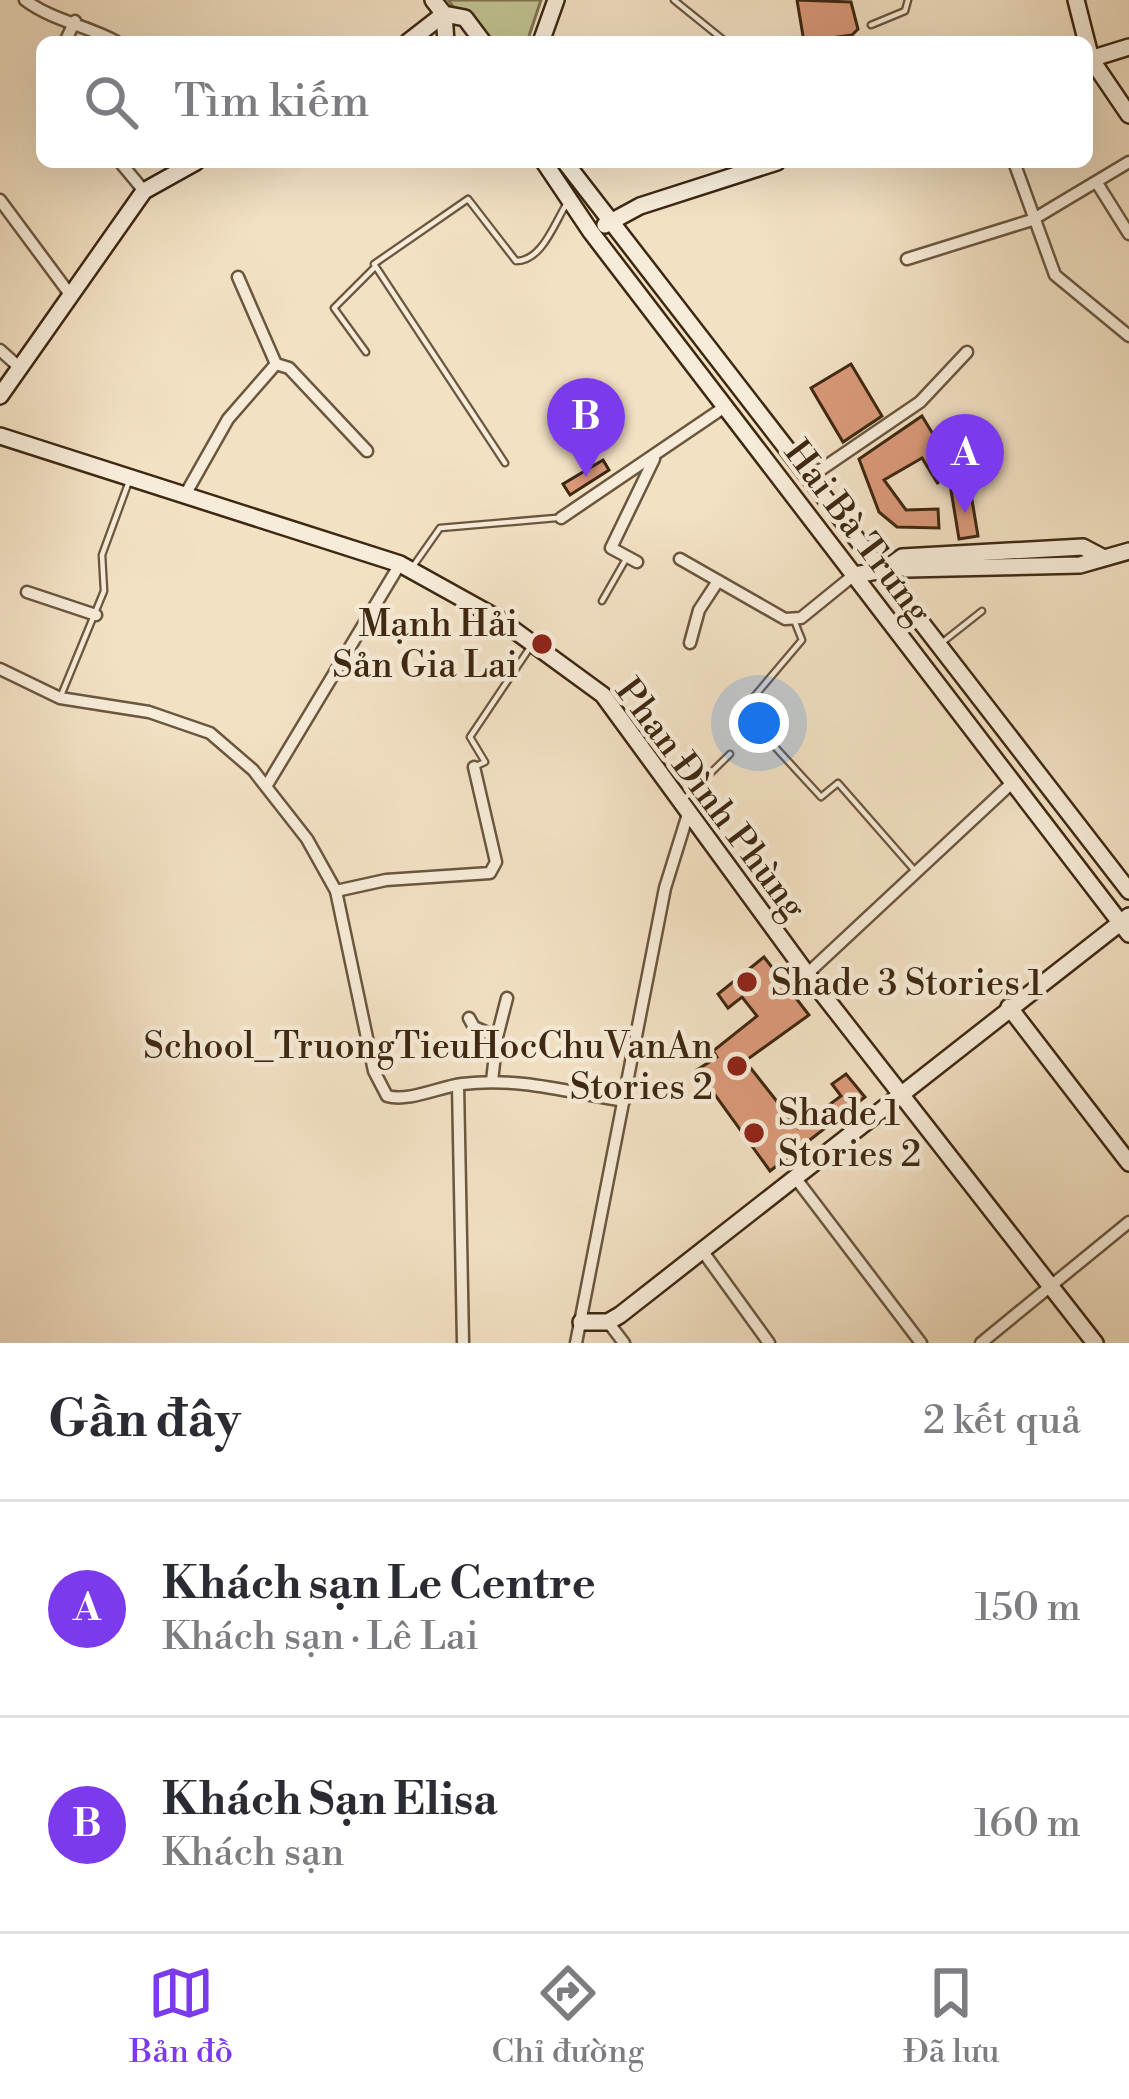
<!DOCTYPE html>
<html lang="vi">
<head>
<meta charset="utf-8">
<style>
	body { margin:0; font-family:"Libre Bodoni",serif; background:#f7f7f7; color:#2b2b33 }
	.you { position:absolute; left:759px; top:723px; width:42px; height:42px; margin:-30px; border:9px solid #fff; border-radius:50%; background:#1a73e8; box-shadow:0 0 0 18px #1a73e833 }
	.badge { display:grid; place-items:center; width:78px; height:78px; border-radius:50%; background:#7c3aed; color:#fff; font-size:39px; font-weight:700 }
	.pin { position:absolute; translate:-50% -99px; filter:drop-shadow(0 3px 6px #0008) }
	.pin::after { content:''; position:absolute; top:63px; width:42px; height:36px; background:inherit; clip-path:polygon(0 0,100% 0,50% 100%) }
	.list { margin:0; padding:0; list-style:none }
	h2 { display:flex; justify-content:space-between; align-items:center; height:156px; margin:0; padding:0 48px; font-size:51px }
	h2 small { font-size:39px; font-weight:400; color:#7c7c81 }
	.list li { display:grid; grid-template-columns:78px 1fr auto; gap:36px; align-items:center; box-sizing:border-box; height:216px; padding:0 48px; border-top:3px solid #e1e1e2 }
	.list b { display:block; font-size:45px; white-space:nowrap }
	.list p { margin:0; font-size:39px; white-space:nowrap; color:#7c7c81 }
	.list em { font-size:39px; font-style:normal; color:#7c7c81 }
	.icon { flex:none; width:66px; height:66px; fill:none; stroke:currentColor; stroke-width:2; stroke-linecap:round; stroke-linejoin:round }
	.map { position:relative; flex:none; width:1129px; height:1343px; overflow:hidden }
	.search { position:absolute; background:#fff; box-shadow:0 12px 48px #0002; left:36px; right:36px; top:36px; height:132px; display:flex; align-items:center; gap:30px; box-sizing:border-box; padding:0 42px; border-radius:18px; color:#7c7c81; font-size:45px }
	.sheet { height:588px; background:#fff }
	nav { display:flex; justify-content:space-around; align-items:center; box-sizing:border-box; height:168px; border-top:3px solid #e1e1e2; background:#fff; font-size:33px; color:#7c7c81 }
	nav a { display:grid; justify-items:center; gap:6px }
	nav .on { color:#7c3aed }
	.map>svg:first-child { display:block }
	.green { fill:#c1c190; stroke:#807450; stroke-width:3 }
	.building { fill:#db9979; stroke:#3e2811; stroke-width:3 }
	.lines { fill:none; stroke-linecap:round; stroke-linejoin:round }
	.lane-casing { stroke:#6b563e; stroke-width:9 }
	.street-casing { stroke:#6b563e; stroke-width:15 }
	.secondary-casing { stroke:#3e2811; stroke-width:20 }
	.lane { stroke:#f7ecd9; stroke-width:4.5 }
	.street { stroke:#f7ecd9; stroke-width:10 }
	.secondary { stroke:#f7ecd9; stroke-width:15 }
	.poi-dot { fill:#8f2418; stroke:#f7ecd9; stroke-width:4.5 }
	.labels { text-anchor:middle; stroke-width:9; stroke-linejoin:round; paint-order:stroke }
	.street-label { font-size:36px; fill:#3e2811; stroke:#f7ecd9 }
	.poi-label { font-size:36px; fill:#3e2811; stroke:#f7ecd9; text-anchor:end }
</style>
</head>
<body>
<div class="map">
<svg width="1129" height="1343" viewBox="0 0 1129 1343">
	<rect width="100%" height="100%" fill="#f3e1c4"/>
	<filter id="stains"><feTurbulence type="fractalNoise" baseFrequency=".00167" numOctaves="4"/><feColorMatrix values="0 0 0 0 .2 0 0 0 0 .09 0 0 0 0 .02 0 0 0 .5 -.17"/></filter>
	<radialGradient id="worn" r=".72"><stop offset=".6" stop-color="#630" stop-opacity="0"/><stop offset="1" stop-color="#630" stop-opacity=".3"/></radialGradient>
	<path class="green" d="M 448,0 L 541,0 L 527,42 L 480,42 Z"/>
	<g class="building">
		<path d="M 797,0 L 851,2 L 858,29 L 852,35 L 804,42 Z"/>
		<path d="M 851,364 L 882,416 L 843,442 L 811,388 Z"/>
		<path d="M 922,416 L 954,469 L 937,470 L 938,484 L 922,458 L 884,480 L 906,510 L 938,509 L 939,528 L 897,527 L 879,512 L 859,459 Z"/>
		<path d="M 603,460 L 609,470 L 570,495 L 563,484 Z"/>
		<path d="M 970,488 L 978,536 L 959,539 L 951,490 Z"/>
		<path d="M 764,957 L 809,1015 L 745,1061 L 798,1128 L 841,1096 L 832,1084 L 846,1074 L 865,1097 L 770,1171 L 697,1070 L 717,1057 L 713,1051 L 757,1016 L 742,997 L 728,1008 L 718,994 Z"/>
	</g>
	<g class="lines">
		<defs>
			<g id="lane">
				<path d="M 674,0 L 726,42"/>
				<path d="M 871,25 L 905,11 L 908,0"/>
				<path d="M 366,352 L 334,308 L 374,268"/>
				<path d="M 505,463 L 374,264 L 468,199 L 516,261 C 542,261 554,224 567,203"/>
				<path d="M 414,565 L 440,528 L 556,518"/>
				<path d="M 602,601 L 626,559"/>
				<path d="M 794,620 L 802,640 L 742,711 L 821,797 L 838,783 L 916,872"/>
				<path d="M 944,641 L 982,611"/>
				<path d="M 60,698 L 104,591 L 102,555 L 128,484"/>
				<path d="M 474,767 L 485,762 L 470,737 L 531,646"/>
				<path d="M 684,799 L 730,754"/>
			</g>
			<g id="street">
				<path d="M 25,0 C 53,21 86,25 117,42"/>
				<path d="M 65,42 L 75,21"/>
				<path d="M 120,162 L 144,191"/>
				<path d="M 1014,162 L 1055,275 L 1129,336"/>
				<path d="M 1097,183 L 1129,234"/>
				<path d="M 0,200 L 69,293"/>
				<path d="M 907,259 L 1032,220 L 1129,162"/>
				<path d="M 238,277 L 276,364"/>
				<path d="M 0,350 L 19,367"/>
				<path d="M 810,477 L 920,402 L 967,352"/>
				<path d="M 185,495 L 228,419 L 276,364 L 289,368 L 367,451"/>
				<path d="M 561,518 L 726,406"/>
				<path d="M 680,559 L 785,619 L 801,618 L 854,575"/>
				<path d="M 637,562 L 611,548 L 654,459"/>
				<path d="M 27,592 L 96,615"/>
				<path d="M 690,643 L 699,610 L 718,581"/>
				<path d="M 0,669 L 60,698 L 149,712 L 210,733 L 253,770 L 307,839 L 336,891 L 374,1071 L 387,1096 C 409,1102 439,1087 462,1084 C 520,1077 567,1092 624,1101"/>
				<path d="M 267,785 L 400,564"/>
				<path d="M 336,891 L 386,880 L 490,873 L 496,862 L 474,767"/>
				<path d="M 807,974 L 1014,781"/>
				<path d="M 469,1018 L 474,1027 L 497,1037 L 492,1081"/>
				<path d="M 497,1037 L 507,998"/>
				<path d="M 458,1085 L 463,1342"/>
				<path d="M 794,1176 L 921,1343"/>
				<path d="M 701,1249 L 769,1343"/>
				<path d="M 608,1322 L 624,1343"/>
				<path d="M 576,1343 L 665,888 L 688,814"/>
				<path d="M 981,1343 L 1129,1222"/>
			</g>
			<g id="secondary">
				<path d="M 433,0 L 444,14 L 465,18 L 483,42"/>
				<path d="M 1076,0 L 1091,59 L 1129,115"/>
				<path d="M 444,14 L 446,42"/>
				<path d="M 408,42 L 444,14"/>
				<path d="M 541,42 L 556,0"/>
				<path d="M 1087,60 L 1129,47"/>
				<path d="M 544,162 L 591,232 L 1129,934"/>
				<path d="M 565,162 L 1129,891"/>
				<path d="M 605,225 L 640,206 L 777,162"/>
				<path d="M 0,396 L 144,191 L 196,162"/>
				<path d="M 0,436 L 400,564 L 499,619 L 603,695 L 807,974 L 1095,1343"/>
				<path d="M 897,565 L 907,569 L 1080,565 L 1129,551"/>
				<path d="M 854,575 L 884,570 L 902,557 L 1083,547 L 1102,557"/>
				<path d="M 1009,1007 L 1129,1163"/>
				<path d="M 581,1322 L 608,1322 L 620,1315 L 1129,916"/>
			</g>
		</defs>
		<use href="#lane" class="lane-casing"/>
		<use href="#street" class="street-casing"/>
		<use href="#secondary" class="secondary-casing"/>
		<use href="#lane" class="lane"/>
		<use href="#street" class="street"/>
		<use href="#secondary" class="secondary"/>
	</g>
	<g class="poi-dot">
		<circle cx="542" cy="644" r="12"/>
		<circle cx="747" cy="982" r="12"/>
		<circle cx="737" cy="1066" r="12"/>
		<circle cx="754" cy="1133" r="12"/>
	</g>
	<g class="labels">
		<g class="street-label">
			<text transform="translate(859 531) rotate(53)" y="13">Hai Bà Trưng</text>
			<text transform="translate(712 798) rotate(53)" y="13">Phan Đình Phùng</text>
		</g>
		<g class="poi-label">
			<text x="518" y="636">Mạnh Hải<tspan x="518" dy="41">Sản Gia Lai</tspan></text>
			<text x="771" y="995" text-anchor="start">Shade 3 Stories 1</text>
			<text x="713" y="1058">School_TruongTieuHocChuVanAn<tspan x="713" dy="41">Stories 2</tspan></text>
			<text x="778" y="1125" text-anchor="start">Shade 1<tspan x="778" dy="41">Stories 2</tspan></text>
		</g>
	</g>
	<rect width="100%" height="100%" filter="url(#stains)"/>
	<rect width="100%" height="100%" fill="url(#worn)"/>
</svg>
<div class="you"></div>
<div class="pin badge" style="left:965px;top:513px">A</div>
<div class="pin badge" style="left:586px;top:477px">B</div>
<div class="search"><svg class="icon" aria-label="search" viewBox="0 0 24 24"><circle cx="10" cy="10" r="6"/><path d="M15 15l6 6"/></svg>Tìm kiếm</div>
</div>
<section class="sheet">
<h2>Gần đây<small>2 kết quả</small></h2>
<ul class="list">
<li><span class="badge">A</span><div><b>Khách sạn Le Centre</b><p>Khách sạn · Lê Lai</p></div><em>150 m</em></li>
<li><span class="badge">B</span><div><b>Khách Sạn Elisa</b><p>Khách sạn</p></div><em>160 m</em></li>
</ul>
</section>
<nav>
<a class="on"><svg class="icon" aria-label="map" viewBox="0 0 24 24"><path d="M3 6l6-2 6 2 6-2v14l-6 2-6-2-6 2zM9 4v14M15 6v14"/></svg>Bản đồ</a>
<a><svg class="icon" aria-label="directions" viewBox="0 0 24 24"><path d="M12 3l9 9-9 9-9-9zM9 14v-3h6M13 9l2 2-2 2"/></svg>Chỉ đường</a>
<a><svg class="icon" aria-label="saved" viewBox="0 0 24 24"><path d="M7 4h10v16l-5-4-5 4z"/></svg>Đã lưu</a>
</nav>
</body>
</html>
